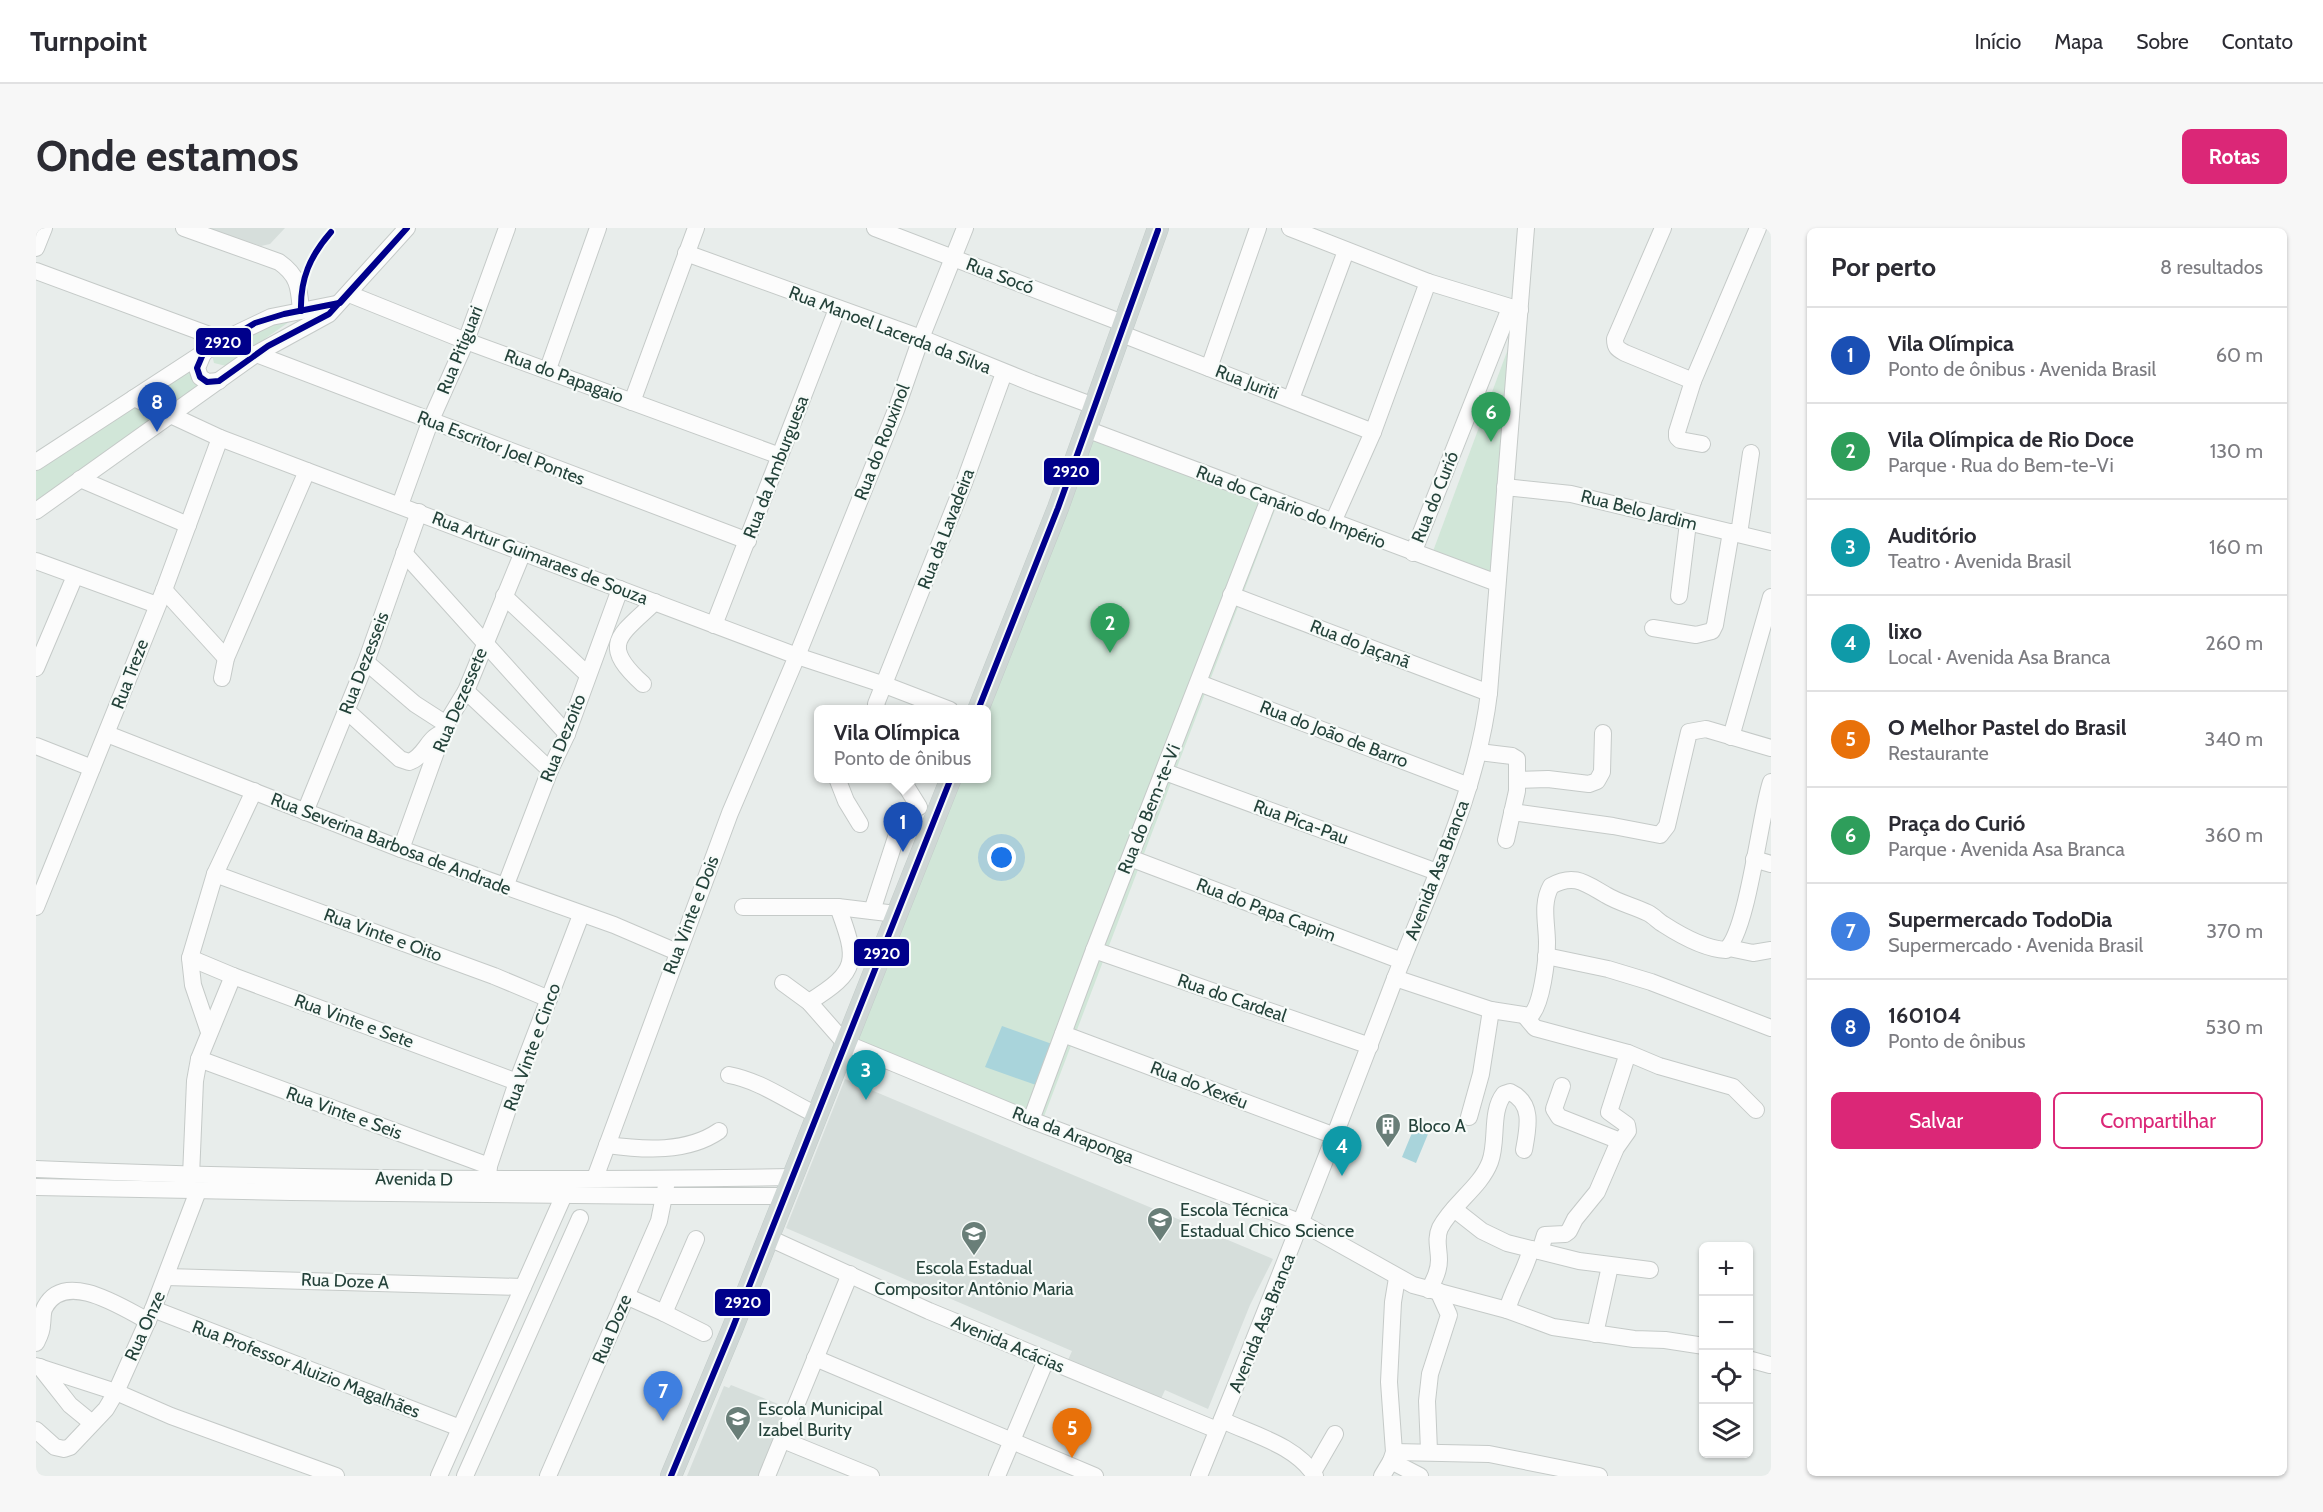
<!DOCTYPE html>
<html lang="pt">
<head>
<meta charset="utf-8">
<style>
	body { margin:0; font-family:Cabin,sans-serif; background:#f7f7f7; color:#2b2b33 }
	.controls { position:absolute; right:18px; bottom:18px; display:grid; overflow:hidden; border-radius:9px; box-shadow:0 2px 4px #0004 }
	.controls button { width:54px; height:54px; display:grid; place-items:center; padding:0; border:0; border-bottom:2px solid #e1e1e2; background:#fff; color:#2b2b33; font:30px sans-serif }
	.you { position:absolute; left:966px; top:630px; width:21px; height:21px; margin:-15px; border:4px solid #fff; border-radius:50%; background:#1a73e8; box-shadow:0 0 0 9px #1a73e833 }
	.badge { display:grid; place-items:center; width:39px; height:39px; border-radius:50%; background:#db2777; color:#fff; font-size:20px; font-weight:700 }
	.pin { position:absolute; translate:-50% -50px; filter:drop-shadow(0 2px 3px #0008) }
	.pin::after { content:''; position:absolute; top:32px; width:21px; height:18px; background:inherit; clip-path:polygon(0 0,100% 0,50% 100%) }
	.popup { position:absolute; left:778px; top:477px; width:177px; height:78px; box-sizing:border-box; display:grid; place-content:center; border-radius:9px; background:#fff; filter:drop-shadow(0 2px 4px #0005); font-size:20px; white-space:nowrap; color:#7c7c81 }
	.popup b { font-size:22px; color:#2b2b33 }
	.popup::after { content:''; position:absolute; left:50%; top:100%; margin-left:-12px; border:12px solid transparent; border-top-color:#fff }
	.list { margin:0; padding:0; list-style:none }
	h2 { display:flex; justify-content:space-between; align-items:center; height:78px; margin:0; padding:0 24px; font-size:26px }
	h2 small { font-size:20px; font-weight:400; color:#7c7c81 }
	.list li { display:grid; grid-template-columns:39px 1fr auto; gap:18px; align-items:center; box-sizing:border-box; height:96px; padding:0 24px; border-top:2px solid #e1e1e2 }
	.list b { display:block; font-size:22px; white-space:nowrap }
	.list p { margin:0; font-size:20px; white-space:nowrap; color:#7c7c81 }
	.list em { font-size:20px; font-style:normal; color:#7c7c81 }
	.actions { display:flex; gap:12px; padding:18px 24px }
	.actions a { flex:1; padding:14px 0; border:2px solid #db2777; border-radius:9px; text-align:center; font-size:21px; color:#db2777 }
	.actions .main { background:#db2777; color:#fff }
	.icon { flex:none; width:33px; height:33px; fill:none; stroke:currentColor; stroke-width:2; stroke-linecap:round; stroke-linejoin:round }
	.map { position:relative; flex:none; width:1735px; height:1248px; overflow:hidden; border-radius:9px }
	header { display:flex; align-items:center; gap:36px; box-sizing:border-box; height:84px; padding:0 30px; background:#fff; border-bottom:2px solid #e1e1e2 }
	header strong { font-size:28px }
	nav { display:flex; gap:33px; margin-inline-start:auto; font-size:21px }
	.intro { display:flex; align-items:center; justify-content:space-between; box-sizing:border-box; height:144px; padding:0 36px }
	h1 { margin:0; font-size:42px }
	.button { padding:15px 27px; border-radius:9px; background:#db2777; color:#fff; font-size:21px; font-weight:700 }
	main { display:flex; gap:36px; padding:0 36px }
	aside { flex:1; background:#fff; border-radius:9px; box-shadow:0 2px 4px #0004 }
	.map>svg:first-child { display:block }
	.built { fill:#d6dedb }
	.green { fill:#d1e6d8 }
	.water { fill:#a9d4db }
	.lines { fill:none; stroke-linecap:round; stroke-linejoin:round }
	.minor-casing { stroke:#c5cac8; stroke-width:18 }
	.major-casing { stroke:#c3ccc9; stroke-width:22 }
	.minor { stroke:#fcfcfc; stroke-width:16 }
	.major { stroke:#cfd7d5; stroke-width:21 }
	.bus-1-casing { stroke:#f7fbf9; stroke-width:10 }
	.bus-1 { stroke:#00008b; stroke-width:6 }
	.labels { text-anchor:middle; stroke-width:4.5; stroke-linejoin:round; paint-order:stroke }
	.street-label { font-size:18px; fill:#24423a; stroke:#f7fbf9 }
	.poi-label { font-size:18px; fill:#24423a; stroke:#f7fbf9; text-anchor:start }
	.line-badge { stroke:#f7fbf9; stroke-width:2 }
	.badge-label { font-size:16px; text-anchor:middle; font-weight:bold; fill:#fff }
</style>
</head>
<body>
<header>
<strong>Turnpoint</strong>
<nav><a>Início</a><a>Mapa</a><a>Sobre</a><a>Contato</a></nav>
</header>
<div class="intro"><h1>Onde estamos</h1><a class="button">Rotas</a></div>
<main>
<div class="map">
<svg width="1735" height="1248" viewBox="0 0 1735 1248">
	<rect width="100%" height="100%" fill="#e8edeb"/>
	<g class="built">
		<path d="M 168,0 L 249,0 L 234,16 L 225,18 Z"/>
		<path d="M 809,851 L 1237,1031 L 1214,1077 L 1172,1181 L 1129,1162 L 1124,1173 L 1032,1132 L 1036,1123 L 750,1000 Z"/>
		<path d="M 695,1157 L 752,1180 L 724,1248 L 651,1248 L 688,1158 L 693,1160 Z"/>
	</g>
	<g class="green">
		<path d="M 260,89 L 190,138 L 178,135 L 176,127 L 228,92 Z"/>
		<path d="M 1479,102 L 1463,349 L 1396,326 Z"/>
		<path d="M 159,143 L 164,159 L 132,179 L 121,160 L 144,147 Z"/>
		<path d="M 91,177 L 122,186 L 0,274 L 0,238 Z"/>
		<path d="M 1050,202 L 1240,279 L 1004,899 L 810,822 L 915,551 L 951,550 L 951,482 Z"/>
	</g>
	<g class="water">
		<path d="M 966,798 L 1016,816 L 1000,857 L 949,839 Z"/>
		<path d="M 1378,900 L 1392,906 L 1380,935 L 1366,929 Z"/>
	</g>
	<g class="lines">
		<defs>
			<g id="minor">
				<path d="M 148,0 L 243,34 C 263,48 263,60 265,83"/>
				<path d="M 839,0 L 1089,96"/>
				<path d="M 1254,0 L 1392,54 L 1484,82"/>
				<path d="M 1627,0 L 1579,111 C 1579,120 1582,121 1589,125 L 1657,153"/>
				<path d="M 0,20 L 8,0"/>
				<path d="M 650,25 L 885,110 L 996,155 L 1058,178"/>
				<path d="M 0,43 L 187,112"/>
				<path d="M 313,66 L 430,113 L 744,228"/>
				<path d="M 1086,106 L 1337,204"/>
				<path d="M 167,126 L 161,140 L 164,149 L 171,154 L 183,153"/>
				<path d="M 220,126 L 712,313"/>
				<path d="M 1173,140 L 1222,0"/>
				<path d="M 512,141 L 562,0"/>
				<path d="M 98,170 L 184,210 L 271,243 L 761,428 L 849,457 L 914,482"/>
				<path d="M 1255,171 L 1310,23"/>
				<path d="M 596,174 L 660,0"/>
				<path d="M 1050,201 L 1461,355"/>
				<path d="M 1666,216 L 1644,212 L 1641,209 L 1641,204 L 1657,153 L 1722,0"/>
				<path d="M 0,234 L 187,112 L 235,89 L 300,76"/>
				<path d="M 44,251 L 152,297"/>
				<path d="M 1469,259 L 1535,266 L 1735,314"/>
				<path d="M 364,277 L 394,194 L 430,113 L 471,0"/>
				<path d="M 0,283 L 220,126 L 293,86 L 371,0"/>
				<path d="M 1297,294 L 1337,204 L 1392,54"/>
				<path d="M 1703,306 L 1715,225"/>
				<path d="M 368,325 L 531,506"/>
				<path d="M 1377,325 L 1474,80"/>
				<path d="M 0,333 L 121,377"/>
				<path d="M 128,362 L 190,430"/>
				<path d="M 1195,367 L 1453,465"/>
				<path d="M 468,368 L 552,447"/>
				<path d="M 1643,368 L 1652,295"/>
				<path d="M 678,397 L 801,81"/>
				<path d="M 1617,400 L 1660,407 L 1676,403 L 1679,397 L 1695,304"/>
				<path d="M 330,434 L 379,476 L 410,496"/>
				<path d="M 0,440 L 39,348"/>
				<path d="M 186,450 L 190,430 L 271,243"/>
				<path d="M 1163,455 L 1433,558"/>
				<path d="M 607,456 C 563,416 583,408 619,374"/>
				<path d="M 430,463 L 514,542"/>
				<path d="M 310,482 L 364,531 L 373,534 C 389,529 391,510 406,505"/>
				<path d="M 842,482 L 840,476 L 928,255 L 968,145"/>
				<path d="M 71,506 L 365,621 L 578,697 L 641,724"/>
				<path d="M 1695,509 L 1735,369"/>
				<path d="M 0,518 L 56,540"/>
				<path d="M 1443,524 L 1476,528 L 1481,531 L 1481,563 L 1470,612"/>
				<path d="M 1129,544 L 1401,644"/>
				<path d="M 801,550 L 810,573 L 824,596"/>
				<path d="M 865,550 L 883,579"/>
				<path d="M 1482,552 L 1512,551 L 1553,556 L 1561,553 L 1566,544 L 1567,505"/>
				<path d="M 269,584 L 330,434 L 383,284"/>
				<path d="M 1476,584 L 1577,598 L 1624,607 L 1631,598 L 1653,504 L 1670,501 L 1735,520"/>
				<path d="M 365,621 L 410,496 L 430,463 L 487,324"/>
				<path d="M 1094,630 L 1366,733"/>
				<path d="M 1718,631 L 1735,636"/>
				<path d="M 179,646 L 458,748 L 513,771"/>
				<path d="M 469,659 L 514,542 L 531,506 L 584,361"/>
				<path d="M 0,679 L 128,362 L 184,210"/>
				<path d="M 707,679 L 802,679 L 860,686"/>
				<path d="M 836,683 L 865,594"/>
				<path d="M 1693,720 L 1717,725 L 1735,722"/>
				<path d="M 1058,722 L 1334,818"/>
				<path d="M 1510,728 L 1572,741 L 1615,754 L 1735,800"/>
				<path d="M 154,730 L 197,748 L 481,854"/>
				<path d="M 1359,750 L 1455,782 L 1494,788 C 1506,778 1511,731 1511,715 C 1511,695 1505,676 1515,658 C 1538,645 1549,655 1570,667 C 1583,675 1598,678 1612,685 C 1618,688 1622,693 1627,696 C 1644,707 1670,721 1690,722 C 1712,703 1724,586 1735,554"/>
				<path d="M 747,755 L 773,774 L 809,815 L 995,892 L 1266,995 L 1377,1057 L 1471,1082 L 1517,1099 L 1598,1111 L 1629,1112 L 1668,1118"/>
				<path d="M 773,774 C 823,743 822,733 802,679"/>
				<path d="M 1489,788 L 1499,800 L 1592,825 L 1623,838 L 1697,859 L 1720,882"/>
				<path d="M 173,804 L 157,757 L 154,730 L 179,646 L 218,563"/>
				<path d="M 1027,806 L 1299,908"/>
				<path d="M 163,831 L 453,938"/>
				<path d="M 693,847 C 725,853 751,873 781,887"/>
				<path d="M 1526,858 L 1518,881 L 1523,889 L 1584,913"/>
				<path d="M 1433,889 L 1445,846 L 1455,782"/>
				<path d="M 995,892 L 1058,722 L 1233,271"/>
				<path d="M 571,917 C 608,922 651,925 683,903"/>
				<path d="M 0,941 C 252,952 504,953 756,949"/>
				<path d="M 155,948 L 159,853 L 163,831 L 197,748"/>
				<path d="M 452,949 L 453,938 L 481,854 L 545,687"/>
				<path d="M 559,950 L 694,585 L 761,428 L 860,182 L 885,110 L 929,0"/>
				<path d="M 0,959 L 255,964 L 628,968 L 748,968"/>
				<path d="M 1418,981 L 1446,1003 L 1471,1015 L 1543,1033 L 1614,1042"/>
				<path d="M 731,1009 L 893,1083 L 1181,1202"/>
				<path d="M 1504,1023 L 1509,1007 L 1529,1006 L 1533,1003 L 1539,991 L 1561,964 L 1580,920 L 1592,903 L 1591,897 L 1573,884 L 1592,825"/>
				<path d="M 130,1049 L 487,1059"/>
				<path d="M 1393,1062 C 1398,1052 1403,1043 1403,1032 C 1403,1020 1399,1011 1404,1000 C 1417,975 1444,960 1454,934 C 1462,913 1454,884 1468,866 L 1474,864 C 1498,875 1492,900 1488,922"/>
				<path d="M 590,1068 L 628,1085 L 660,1011"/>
				<path d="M 117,1081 L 424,1200"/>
				<path d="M 1471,1082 C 1477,1061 1489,1043 1495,1021"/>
				<path d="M 628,1085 L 668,1105"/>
				<path d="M 1559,1106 L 1574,1038"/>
				<path d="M 0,1115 C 3,1109 6,1104 6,1097 C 7,1091 6,1084 9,1079 C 29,1041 87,1080 112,1093"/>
				<path d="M 779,1130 L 1059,1248"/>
				<path d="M 1712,1131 L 1734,1137"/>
				<path d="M 0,1138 L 80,1164 L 135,1188 L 300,1248"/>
				<path d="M 4,1139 L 34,1177 L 56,1195"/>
				<path d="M 1186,1192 C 1217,1207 1260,1217 1279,1248"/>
				<path d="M 0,1202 L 19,1219 L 28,1221 L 34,1219 L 70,1181 L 80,1164 L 117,1081 L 162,963"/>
				<path d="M 747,1212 L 835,1248"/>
				<path d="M 1393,1223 L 1391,1173 L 1394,1146 L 1413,1087 L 1402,1063"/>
				<path d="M 1358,1224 L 1453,1226 L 1563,1248"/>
				<path d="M 1355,1233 L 1384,1248"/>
				<path d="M 1277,1244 L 1299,1206"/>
				<path d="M 403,1248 L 528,967"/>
				<path d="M 429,1248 L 544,990"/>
				<path d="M 512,1248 L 623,993 L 630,958"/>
				<path d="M 731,1248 L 814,1046"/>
				<path d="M 961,1248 L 1010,1132"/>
				<path d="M 1163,1248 C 1230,1084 1295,919 1358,753 C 1394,659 1441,566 1453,465 L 1490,0"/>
				<path d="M 1346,1248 L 1355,1233 L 1358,1224 L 1353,1154 L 1357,1074 L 1361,1050"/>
			</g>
			<g id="major">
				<path d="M 942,482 L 1022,280 L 1122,0"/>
				<path d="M 635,1248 L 697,1099 L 915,550"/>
			</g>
		</defs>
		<use href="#minor" class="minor-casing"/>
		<use href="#major" class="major-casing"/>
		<use href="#minor" class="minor"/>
		<use href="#major" class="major"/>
		<defs>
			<g id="bus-1">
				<path d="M 371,0 L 304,75 L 303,75 Z"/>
				<path d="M 303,75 L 293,86 L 232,118 L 183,153 L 171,154 L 164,149 L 161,140 L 167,126 L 219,95 L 248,86 Z"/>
				<path d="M 265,83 C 264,51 274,28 295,4"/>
				<path d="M 942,482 L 1022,280 L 1122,2"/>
				<path d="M 635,1248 L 697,1099 L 915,550"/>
			</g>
		</defs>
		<use href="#bus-1" class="bus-1-casing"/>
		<use href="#bus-1" class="bus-1"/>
	</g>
	<defs>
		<symbol id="building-pin" viewBox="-11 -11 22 30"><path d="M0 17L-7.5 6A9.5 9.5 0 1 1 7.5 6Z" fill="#697e78" stroke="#f7fbf9"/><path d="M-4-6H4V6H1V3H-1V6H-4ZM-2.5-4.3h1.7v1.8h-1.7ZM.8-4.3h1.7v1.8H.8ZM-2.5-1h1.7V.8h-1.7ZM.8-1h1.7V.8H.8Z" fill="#fff"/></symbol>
		<symbol id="university-pin" viewBox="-11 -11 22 30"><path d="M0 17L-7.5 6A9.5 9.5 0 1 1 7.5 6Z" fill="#697e78" stroke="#f7fbf9"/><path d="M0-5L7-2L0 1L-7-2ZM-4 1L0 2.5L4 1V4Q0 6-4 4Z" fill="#fff"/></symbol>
		<symbol id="school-pin" viewBox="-11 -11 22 30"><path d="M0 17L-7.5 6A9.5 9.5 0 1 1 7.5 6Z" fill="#697e78" stroke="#f7fbf9"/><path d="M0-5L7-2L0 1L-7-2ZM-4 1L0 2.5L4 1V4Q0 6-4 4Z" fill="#fff"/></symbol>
	</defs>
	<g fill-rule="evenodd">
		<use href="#building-pin" x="1337" y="883" width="30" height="40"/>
		<use href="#university-pin" x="1109" y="977" width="30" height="40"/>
		<use href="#school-pin" x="923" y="991" width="30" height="40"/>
		<use href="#school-pin" x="687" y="1176" width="30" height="40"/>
	</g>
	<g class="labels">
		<g class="street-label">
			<text transform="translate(964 48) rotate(21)" y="6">Rua Socó</text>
			<text transform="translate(854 102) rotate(21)" y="6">Rua Manoel Lacerda da Silva</text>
			<text transform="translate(424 122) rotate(-68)" y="6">Rua Pitiguari</text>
			<text transform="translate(528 148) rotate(20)" y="6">Rua do Papagaio</text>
			<text transform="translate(1211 154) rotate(21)" y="6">Rua Juriti</text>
			<text transform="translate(846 214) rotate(-69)" y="6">Rua do Rouxinol</text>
			<text transform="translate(465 220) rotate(21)" y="6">Rua Escritor Joel Pontes</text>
			<text transform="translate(740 239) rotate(-69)" y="6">Rua da Amburguesa</text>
			<text transform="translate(1399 269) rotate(-68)" y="6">Rua do Curió</text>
			<text transform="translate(1255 279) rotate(21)" y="6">Rua do Canário do Império</text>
			<text transform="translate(1603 282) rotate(14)" y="6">Rua Belo Jardim</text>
			<text transform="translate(910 301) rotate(-69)" y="6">Rua da Lavadeira</text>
			<text transform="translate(504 330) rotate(21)" y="6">Rua Artur Guimaraes de Souza</text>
			<text transform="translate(1324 416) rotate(21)" y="6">Rua do Jaçanã</text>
			<text transform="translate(328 435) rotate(-69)" y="6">Rua Dezesseis</text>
			<text transform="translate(94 446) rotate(-69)" y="6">Rua Treze</text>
			<text transform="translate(424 472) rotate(-67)" y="6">Rua Dezessete</text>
			<text transform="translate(1298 506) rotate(21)" y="6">Rua do João de Barro</text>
			<text transform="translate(527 510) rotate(-68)" y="6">Rua Dezoito</text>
			<text transform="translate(1113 581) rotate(-68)" y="6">Rua do Bem-te-Vi</text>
			<text transform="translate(1265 594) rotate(20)" y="6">Rua Pica-Pau</text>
			<text transform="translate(355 616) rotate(21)" y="6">Rua Severina Barbosa de Andrade</text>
			<text transform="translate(1401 642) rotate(-69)" y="6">Avenida Asa Branca</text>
			<text transform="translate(1230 682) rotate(21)" y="6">Rua do Papa Capim</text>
			<text transform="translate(655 687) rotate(-69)" y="6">Rua Vinte e Dois</text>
			<text transform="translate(347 707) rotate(20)" y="6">Rua Vinte e Oito</text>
			<text transform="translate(1196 770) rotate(19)" y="6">Rua do Cardeal</text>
			<text transform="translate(318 793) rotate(20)" y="6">Rua Vinte e Sete</text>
			<text transform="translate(496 819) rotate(-70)" y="6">Rua Vinte e Cinco</text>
			<text transform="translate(1163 857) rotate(21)" y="6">Rua do Xexéu</text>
			<text transform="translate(308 885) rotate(20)" y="6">Rua Vinte e Seis</text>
			<text transform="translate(1037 907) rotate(21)" y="6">Rua da Araponga</text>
			<text transform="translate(378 951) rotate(1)" y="6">Avenida D</text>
			<text transform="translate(309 1053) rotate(2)" y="6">Rua Doze A</text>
			<text transform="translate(1226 1095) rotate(-68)" y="6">Avenida Asa Branca</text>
			<text transform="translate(109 1098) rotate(-66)" y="6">Rua Onze</text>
			<text transform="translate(576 1101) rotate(-67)" y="6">Rua Doze</text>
			<text transform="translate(972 1116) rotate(23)" y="6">Avenida Acácias</text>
			<text transform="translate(270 1141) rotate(21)" y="6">Rua Professor Aluizio Magalhães</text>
		</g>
		<g class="poi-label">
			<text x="1372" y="904">Bloco A</text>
			<text x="1144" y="988">Escola Técnica<tspan x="1144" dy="21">Estadual Chico Science</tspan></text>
			<text x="938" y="1046" text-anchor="middle">Escola Estadual<tspan x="938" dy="21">Compositor Antônio Maria</tspan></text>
			<text x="722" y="1187">Escola Municipal<tspan x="722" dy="21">Izabel Burity</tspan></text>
		</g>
	</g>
	<g class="line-badge">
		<rect x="159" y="99" width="57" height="29" rx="6" fill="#00008b"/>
		<rect x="1007" y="229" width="57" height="29" rx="6" fill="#00008b"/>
		<rect x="817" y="710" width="57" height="29" rx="6" fill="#00008b"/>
		<rect x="678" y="1060" width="57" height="29" rx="6" fill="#00008b"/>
	</g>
	<g class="badge-label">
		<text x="187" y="120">2920</text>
		<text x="1035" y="249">2920</text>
		<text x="846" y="731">2920</text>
		<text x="707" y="1080">2920</text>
	</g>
</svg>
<div class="controls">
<button>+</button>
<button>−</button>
<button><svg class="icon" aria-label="locate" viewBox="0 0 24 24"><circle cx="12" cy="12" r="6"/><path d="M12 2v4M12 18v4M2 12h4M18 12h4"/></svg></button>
<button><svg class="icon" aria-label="layers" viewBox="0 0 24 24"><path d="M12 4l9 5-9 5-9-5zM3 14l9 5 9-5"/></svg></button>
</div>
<div class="you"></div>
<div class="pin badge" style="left:867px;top:624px;background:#1a4fb4">1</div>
<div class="popup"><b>Vila Olímpica</b>Ponto de ônibus</div>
<div class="pin badge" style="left:1074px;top:425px;background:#2e9e5b">2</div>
<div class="pin badge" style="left:830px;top:872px;background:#0f9aa8">3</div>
<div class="pin badge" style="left:1306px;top:948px;background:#0f9aa8">4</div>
<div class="pin badge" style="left:1036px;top:1230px;background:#e8710a">5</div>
<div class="pin badge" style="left:1455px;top:214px;background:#2e9e5b">6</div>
<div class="pin badge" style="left:627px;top:1193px;background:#3f7fe0">7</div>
<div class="pin badge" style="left:121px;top:204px;background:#1a4fb4">8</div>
</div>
<aside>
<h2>Por perto<small>8 resultados</small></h2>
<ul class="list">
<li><span class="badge" style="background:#1a4fb4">1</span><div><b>Vila Olímpica</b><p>Ponto de ônibus · Avenida Brasil</p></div><em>60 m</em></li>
<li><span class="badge" style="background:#2e9e5b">2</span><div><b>Vila Olímpica de Rio Doce</b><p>Parque · Rua do Bem-te-Vi</p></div><em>130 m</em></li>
<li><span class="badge" style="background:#0f9aa8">3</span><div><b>Auditório</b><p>Teatro · Avenida Brasil</p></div><em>160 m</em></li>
<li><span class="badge" style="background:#0f9aa8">4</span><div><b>lixo</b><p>Local · Avenida Asa Branca</p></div><em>260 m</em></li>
<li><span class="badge" style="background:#e8710a">5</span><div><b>O Melhor Pastel do Brasil</b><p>Restaurante</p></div><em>340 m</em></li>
<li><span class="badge" style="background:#2e9e5b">6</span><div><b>Praça do Curió</b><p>Parque · Avenida Asa Branca</p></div><em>360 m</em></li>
<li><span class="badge" style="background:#3f7fe0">7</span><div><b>Supermercado TodoDia</b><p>Supermercado · Avenida Brasil</p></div><em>370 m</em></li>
<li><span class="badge" style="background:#1a4fb4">8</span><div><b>160104</b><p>Ponto de ônibus</p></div><em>530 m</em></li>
</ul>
<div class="actions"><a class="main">Salvar</a><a>Compartilhar</a></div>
</aside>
</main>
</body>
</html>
